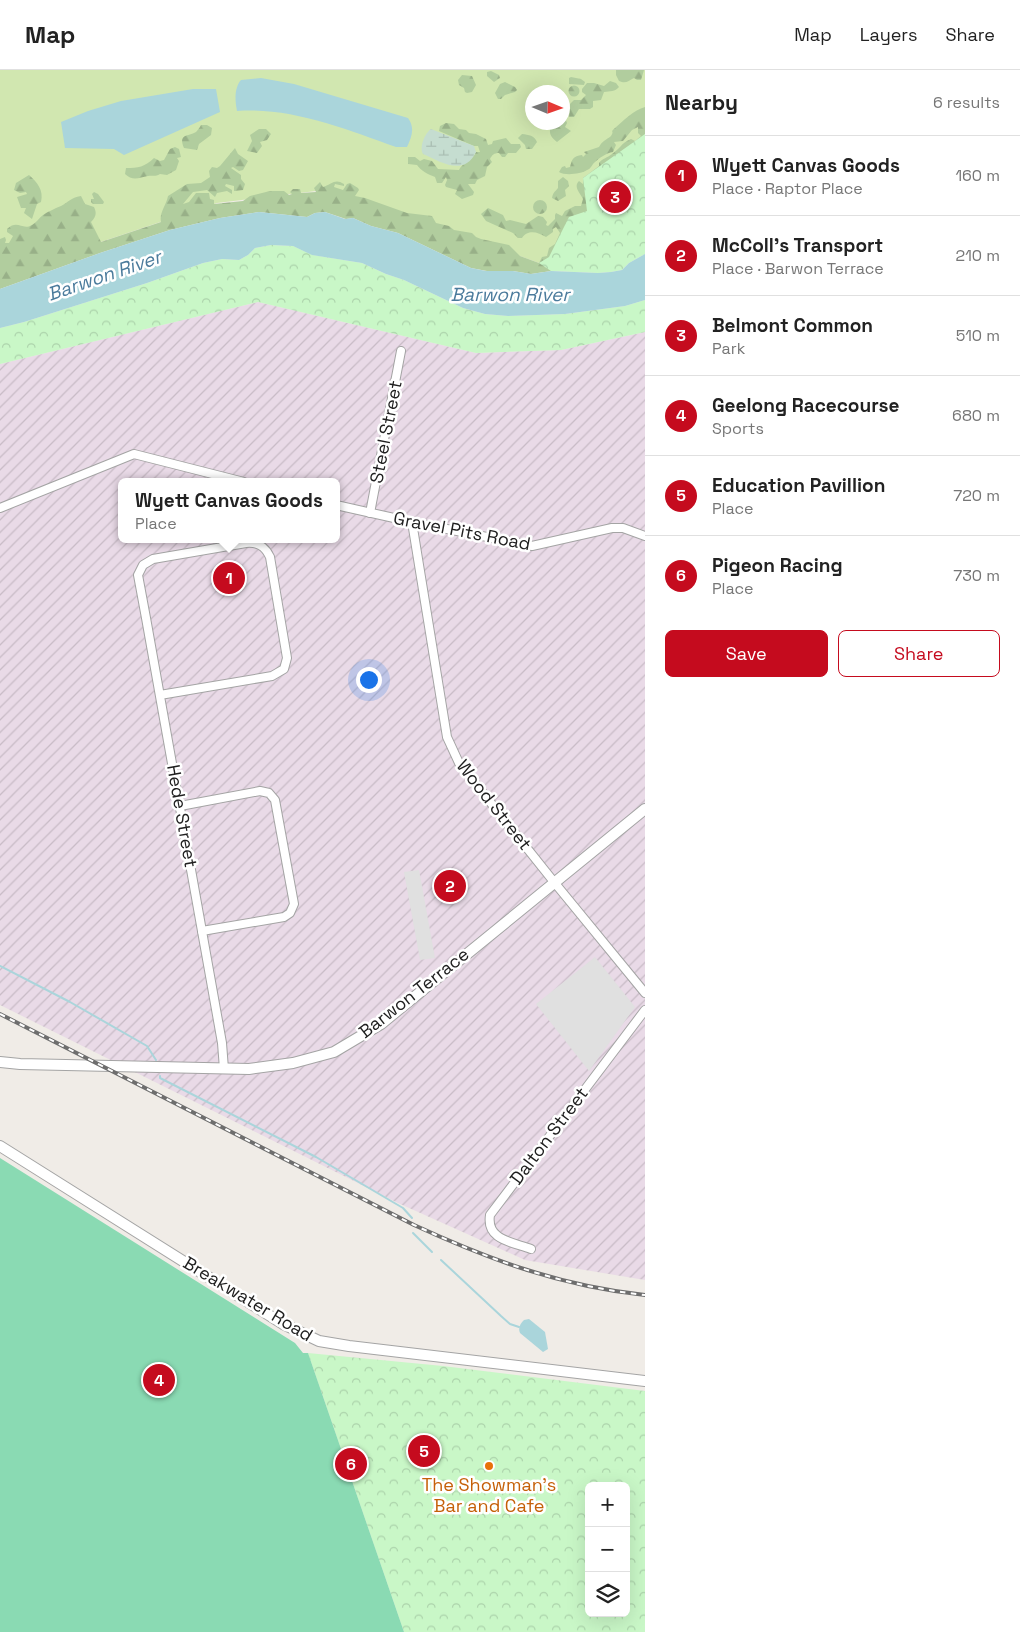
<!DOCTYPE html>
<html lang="en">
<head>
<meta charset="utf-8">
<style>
	body { margin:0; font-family:"Space Grotesk",sans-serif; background:#f2f2f2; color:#222 }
	.controls { position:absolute; right:15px; bottom:15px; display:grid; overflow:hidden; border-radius:8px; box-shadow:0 5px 20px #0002 }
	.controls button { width:45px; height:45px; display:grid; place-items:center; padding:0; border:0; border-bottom:1px solid #e0e0e0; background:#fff; color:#222; font:25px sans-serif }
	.compass { position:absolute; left:525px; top:15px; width:45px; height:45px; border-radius:50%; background:#fff; box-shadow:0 5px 20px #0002; rotate:92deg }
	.you { position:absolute; left:368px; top:609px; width:18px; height:18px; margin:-12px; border:4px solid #fff; border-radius:50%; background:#1a73e8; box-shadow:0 0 0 8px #1a73e833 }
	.badge { display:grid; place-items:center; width:32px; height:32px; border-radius:50%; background:#c50b1e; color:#fff; font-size:16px; font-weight:700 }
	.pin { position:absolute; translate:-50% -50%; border:2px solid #fff; box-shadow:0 1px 5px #0006 }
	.popup { position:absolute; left:118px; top:408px; width:222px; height:65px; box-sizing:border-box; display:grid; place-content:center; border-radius:8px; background:#fff; filter:drop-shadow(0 1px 4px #0005); font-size:16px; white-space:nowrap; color:#767676 }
	.popup b { font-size:19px; color:#222 }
	.popup::after { content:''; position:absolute; left:50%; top:100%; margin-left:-10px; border:10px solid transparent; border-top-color:#fff }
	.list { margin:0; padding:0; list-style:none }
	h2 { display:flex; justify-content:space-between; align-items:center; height:65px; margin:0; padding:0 20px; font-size:21px }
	h2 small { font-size:16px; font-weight:400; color:#767676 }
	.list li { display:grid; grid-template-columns:32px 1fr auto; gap:15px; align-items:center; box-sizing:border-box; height:80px; padding:0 20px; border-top:1px solid #e0e0e0 }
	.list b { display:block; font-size:19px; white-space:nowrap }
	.list p { margin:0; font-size:16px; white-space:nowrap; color:#767676 }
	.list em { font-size:16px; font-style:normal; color:#767676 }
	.actions { display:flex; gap:10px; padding:15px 20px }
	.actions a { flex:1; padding:11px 0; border:1px solid #c50b1e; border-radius:8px; text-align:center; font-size:18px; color:#c50b1e }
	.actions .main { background:#c50b1e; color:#fff }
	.icon { flex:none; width:28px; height:28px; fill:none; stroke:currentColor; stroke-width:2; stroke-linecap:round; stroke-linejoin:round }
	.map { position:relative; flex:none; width:645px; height:1562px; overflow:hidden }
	header { display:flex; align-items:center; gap:30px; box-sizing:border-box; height:70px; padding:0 25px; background:#fff; border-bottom:1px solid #e0e0e0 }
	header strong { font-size:24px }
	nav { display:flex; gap:28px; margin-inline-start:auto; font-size:18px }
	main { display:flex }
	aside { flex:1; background:#fff }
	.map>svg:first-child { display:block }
	.industrial { fill:url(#industrial-furrows); fill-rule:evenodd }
	.grass { fill:#d1e7b0; fill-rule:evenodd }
	.forest { fill:url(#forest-firs) }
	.wetland { fill:url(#wetland-marsh) }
	.park { fill:url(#park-crowns); fill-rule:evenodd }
	.pitch { fill:#8adab3 }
	.parking { fill:#e0e0e0 }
	.water { fill:#aad5db }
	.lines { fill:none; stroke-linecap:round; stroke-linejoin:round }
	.stream { stroke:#aad5db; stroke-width:2 }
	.minor-casing { stroke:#a4a4a4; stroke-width:10 }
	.tertiary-casing { stroke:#a4a4a4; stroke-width:12 }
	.minor { stroke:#fff; stroke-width:8 }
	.tertiary { stroke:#fff; stroke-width:10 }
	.rail-casing { stroke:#6e6e6e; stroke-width:4 }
	.rail { stroke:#fff; stroke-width:2; stroke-dasharray:5.5; stroke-linecap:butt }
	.food-dot { fill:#e8710a; stroke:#fff; stroke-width:2 }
	.labels { text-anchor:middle; stroke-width:5; stroke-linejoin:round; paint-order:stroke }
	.street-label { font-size:18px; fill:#202020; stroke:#fff }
	.food-label { font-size:18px; fill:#c56008; stroke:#fff }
	.water-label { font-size:19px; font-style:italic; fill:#4b7b9c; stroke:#fff }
</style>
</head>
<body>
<header>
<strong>Map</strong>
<nav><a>Map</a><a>Layers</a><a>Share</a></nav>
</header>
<main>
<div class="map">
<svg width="645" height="1562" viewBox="0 0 645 1562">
	<defs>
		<pattern id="industrial-furrows" width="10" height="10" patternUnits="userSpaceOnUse" patternTransform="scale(1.25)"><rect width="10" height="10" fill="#e9dae7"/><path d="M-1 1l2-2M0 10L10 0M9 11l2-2" fill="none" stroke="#c8bbc6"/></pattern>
		<pattern id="forest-firs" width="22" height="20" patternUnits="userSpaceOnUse" patternTransform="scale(1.25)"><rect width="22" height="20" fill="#b1cd9e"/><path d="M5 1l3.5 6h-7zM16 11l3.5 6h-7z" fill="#98b088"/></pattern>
		<pattern id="wetland-marsh" width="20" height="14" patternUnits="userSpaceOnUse" patternTransform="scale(1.25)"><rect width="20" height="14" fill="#c5ddd0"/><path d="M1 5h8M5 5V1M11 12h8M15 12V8" fill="none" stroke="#a9bdb2"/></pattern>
		<pattern id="park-crowns" width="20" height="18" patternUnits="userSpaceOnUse" patternTransform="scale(1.25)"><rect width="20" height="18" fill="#c9f7c7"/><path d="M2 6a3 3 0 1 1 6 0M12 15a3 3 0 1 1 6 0" fill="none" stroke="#acd3ab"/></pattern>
	</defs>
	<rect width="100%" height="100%" fill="#f0ece7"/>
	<path class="industrial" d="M 258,232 L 476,283 L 561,280 L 645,262 L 645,1210 L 525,1190 L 398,1133 L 0,935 L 0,294 ZM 121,412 L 336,412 L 336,469 L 121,469 Z"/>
	<path class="grass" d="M 0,0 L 645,0 L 645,64 L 583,108 L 587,141 L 569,147 L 549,187 L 539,193 L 427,152 L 316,121 L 217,133 L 65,184 L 0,203 ZM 532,22 L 562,22 L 562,52 L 532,52 Z"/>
	<g class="forest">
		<path d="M 616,0 L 644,0 L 641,10 L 637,10 L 634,8 C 628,11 626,14 619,11 L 616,5 Z"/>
		<path d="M 491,1 L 499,5 L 500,8 L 494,12 L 487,6 L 487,2 Z"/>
		<path d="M 462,5 L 472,6 L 476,15 L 472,22 L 467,23 L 465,22 L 464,18 L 459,15 L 458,10 Z"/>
		<path d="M 571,7 L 581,9 L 585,12 L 584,15 L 569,14 L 569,8 Z"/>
		<path d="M 610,11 L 616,13 L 619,17 C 615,22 610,21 604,22 L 601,30 L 593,31 L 593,37 L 590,39 L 579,39 L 574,47 L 569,47 L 570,34 L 574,30 L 581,30 L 586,25 L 582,22 L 582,19 L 587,13 L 594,13 L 604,16 Z"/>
		<path d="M 505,12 L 515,17 L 517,20 L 515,22 L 505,25 L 501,29 L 498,29 L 495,23 L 500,14 Z"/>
		<circle cx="574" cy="21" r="5.5"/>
		<path d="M 645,37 L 645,184 L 581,201 L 551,201 L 531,204 L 513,201 L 487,201 L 471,198 L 398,163 L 371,156 L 353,148 L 346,149 L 325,142 L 315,143 L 307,147 L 259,142 L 220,148 L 170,160 L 100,183 L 0,219 L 0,169 L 5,167 L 6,170 L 5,173 L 9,173 L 13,166 L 7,162 L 7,159 C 18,149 22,161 32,155 C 36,153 39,148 43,145 C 49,141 54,139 61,136 C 69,132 70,128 81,126 L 85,134 L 94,137 C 97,143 96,147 91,152 L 101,172 L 161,152 C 159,143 166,136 168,126 L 187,114 L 201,113 L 210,107 L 209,101 L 212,97 L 217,98 L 220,96 L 235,78 L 238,84 L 248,91 L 243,100 L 239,101 L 233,97 L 231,98 L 241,105 L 241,109 L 245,114 L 243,120 L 234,121 L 234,116 L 226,114 L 225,116 L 232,120 L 232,124 L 227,121 L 217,123 L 215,127 L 207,120 L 193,122 L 183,134 L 189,132 L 196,123 L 209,123 L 210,129 L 214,130 L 214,134 L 243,131 L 250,126 L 270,121 L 284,121 L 289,125 L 292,124 L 290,122 L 293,119 L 300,119 L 301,123 L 316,122 L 314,118 L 320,112 L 323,117 C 332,114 335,108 344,114 L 344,116 L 335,114 L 334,117 L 343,120 L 347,114 L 350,113 L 358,118 L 359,120 L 355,126 L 365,128 L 407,143 L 432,146 L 436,153 L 449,156 L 454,160 L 472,163 L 476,167 L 481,169 L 509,175 L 520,186 L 539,193 L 542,187 L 547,186 L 549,178 L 555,174 L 560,163 L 556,157 L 553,159 L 553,162 L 546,167 C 538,162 528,159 522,168 L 518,168 L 513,163 L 486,151 L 481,144 L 488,138 L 503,145 L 506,151 L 510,150 L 526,154 L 538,146 L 543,147 L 547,152 L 546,155 L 548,156 L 555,149 L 555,145 L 556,143 L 562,146 L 565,141 L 575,136 L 581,136 L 583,129 C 580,123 573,117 579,111 L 583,114 L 583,108 L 599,96 L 599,93 C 603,88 607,88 612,84 C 621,78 620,74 631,69 L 635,71 L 641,66 L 638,63 L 638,57 L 632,60 L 623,71 L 614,72 L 616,75 L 613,82 C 606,83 599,88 593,94 C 592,96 589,100 587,100 C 581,104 565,106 559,102 L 562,97 L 565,96 L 566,98 L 570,97 C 572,89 573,86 582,85 L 583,87 L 586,84 L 584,82 L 599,77 C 602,71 606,70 611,66 C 615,60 609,63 615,58 C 623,51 634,40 645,37 Z"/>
		<path d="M 563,43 L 567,53 L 565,57 L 571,61 L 557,72 C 549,66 549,62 551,53 L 562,52 Z"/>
		<path d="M 446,53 L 454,54 L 459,59 L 466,60 L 469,63 L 476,64 L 486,69 L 488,75 L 492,74 L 493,71 L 506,68 L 511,74 L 520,74 L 521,77 L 516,83 L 508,83 L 505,87 L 502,87 L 499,83 C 494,83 492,85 490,89 L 492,92 L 487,97 L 485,106 L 477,110 L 475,114 L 468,114 L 474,122 L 473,125 L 462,129 L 455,124 L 457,120 L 446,117 L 445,115 L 447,110 L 446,107 L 442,113 L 437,113 L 435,107 C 429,105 420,100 417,95 L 408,94 L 408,87 L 415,87 L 420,91 L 424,89 L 432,91 L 438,99 L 459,100 C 462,93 472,91 476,82 L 480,82 L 478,76 L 474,76 L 439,61 L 440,56 Z"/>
		<path d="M 201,55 L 207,55 L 212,58 L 211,65 L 199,74 L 197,80 L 184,78 C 178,63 188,67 196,62 C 198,60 200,57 201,55 Z"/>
		<path d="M 259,59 L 266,59 L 271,64 L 267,70 L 260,72 L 262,76 L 257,83 L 247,81 L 252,71 L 250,65 Z"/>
		<path d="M 522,64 C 529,65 534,65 537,72 L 532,79 L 526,79 L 525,75 L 518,68 Z"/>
		<path d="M 175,77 L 179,79 L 181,87 L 177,88 L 179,91 L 176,100 L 167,105 L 160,104 C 155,107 153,105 148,106 C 139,108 132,111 125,104 L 126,98 C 138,98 145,97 154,88 L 160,91 L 164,90 L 170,79 Z"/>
		<path d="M 29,105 C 37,112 44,120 41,132 L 37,134 L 32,149 L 24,143 L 26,138 L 21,138 L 17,127 L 27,124 L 26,122 L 20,123 L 14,120 L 16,113 Z"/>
		<path d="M 563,107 L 568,111 L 569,116 L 565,120 L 566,126 L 558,131 L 552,128 C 553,122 555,122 558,118 L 558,111 Z"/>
		<path d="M 94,122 L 98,124 L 104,132 L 103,134 L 93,134 L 91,132 L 91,129 L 94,129 L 92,124 Z"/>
		<circle cx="540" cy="137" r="7"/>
	</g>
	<path class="wetland" d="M 431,59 L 474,76 L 476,82 C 464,107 441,92 423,84 C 419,77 425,63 431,59 Z"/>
	<g class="park">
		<path d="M 645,64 L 645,184 L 629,193 L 622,200 L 611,202 L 598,203 L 551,201 L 539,193 L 549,187 L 569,147 L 587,141 L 583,108 Z"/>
		<path d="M 271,175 L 293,176 L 313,185 L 362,193 L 386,204 L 404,210 L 463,238 L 485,244 L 508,246 L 565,244 L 625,236 L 645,230 L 645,262 L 561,280 L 476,283 L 258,232 L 0,294 L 0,258 L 24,252 L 147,213 L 203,193 L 222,189 L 239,190 L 248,185 L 255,178 Z"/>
		<path d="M 308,1283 L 443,1296 L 645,1321 L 645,1562 L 404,1562 ZM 589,1416 L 626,1416 L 626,1543 L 589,1543 Z"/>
	</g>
	<path class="pitch" d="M 0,1088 L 295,1273 L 303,1283 L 308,1283 L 404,1562 L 0,1562 Z"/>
	<g class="parking">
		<path d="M 419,800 L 435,888 L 420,890 L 404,802 Z"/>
		<path d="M 595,887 L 635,937 L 589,1001 L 536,934 Z"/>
	</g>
	<g class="water">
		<path d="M 261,8 L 294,14 L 408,48 C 415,58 412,66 407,77 L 396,77 C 345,59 291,37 237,41 C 235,31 234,18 241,10 Z"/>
		<path d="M 193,19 L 216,19 L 220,42 L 124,85 L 114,79 L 65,78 L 61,52 L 88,41 L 121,31 Z"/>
		<path d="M 259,142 L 307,147 L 315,143 L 325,142 L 345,149 L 353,148 L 371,156 L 398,163 L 471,198 L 486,201 L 513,201 L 531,204 L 551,201 L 598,203 L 611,202 L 622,200 L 629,193 L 645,184 L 645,230 L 625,236 L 565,244 L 508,246 L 485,244 L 463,238 L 404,210 L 386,204 L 362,193 L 312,185 L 293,176 L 271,175 L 255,178 L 248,185 L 239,190 L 222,189 L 203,193 L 147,213 L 24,252 L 0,258 L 0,219 L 100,183 L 170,160 L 220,148 Z"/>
		<path d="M 529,1249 L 545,1262 L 548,1279 L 543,1282 L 520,1263 C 518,1258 520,1254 524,1250 Z"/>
	</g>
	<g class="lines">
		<g class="stream">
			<path d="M 0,896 L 70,932 L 147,976 L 156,990"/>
			<path d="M 160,1006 L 160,1008 L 316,1087 L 403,1138 L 412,1148"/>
			<path d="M 413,1163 L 432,1182"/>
			<path d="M 441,1190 L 501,1246 L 510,1254 L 519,1257"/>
		</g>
		<defs>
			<g id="minor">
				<path d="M 336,435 L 412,452 L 532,476 L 612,458 L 623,458 L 645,466"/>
				<path d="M 0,438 L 134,384 L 244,412"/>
				<path d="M 370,443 L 401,281"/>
				<path d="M 412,452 L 447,667 L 459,693 L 554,812 L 645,923"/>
				<path d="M 160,625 L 272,606 L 284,599 L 287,588 L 270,487 C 265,476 258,472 246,473 L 153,489 L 143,495 L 138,505 L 146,548 L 222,973 L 224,999"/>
				<path d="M 180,736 L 260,721 L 269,723 L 275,730 L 294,834 L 290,843 L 284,847 L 202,861"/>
				<path d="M 531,1179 C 512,1172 486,1170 490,1145 L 645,940"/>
			</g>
			<g id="tertiary">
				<path d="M 0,992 L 20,994 L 249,999 L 293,993 L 334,982 L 381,954 L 645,739"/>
				<path d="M 0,1076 L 283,1254 L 319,1271 L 349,1276 L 645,1311"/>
			</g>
		</defs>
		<use href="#minor" class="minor-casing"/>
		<use href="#tertiary" class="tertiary-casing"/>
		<use href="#minor" class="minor"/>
		<use href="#tertiary" class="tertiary"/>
		<defs>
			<path id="rail" d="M 0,944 L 414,1155 C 490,1190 561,1216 645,1225"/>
		</defs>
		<use href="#rail" class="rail-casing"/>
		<use href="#rail" class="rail"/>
	</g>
	<circle class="food-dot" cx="489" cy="1396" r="5"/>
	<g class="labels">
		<g class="street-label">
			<text transform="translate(386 362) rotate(-79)" y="6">Steel Street</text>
			<text transform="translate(462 461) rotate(11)" y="6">Gravel Pits Road</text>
			<text transform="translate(494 735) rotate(52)" y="6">Wood Street</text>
			<text transform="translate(182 746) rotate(80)" y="6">Hede Street</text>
			<text transform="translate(414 923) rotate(-38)" y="6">Barwon Terrace</text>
			<text transform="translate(549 1066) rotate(-53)" y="6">Dalton Street</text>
			<text transform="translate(248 1229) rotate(31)" y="6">Breakwater Road</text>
		</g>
		<g class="food-label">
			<text x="489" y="1421">The Showman's<tspan x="489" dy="21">Bar and Cafe</tspan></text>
		</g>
		<g class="water-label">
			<text transform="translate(104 205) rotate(-19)" y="7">Barwon River</text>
			<text x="510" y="231">Barwon River</text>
		</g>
	</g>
</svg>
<div class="controls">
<button>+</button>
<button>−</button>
<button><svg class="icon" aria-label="layers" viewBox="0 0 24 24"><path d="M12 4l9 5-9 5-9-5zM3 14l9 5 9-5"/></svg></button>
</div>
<svg class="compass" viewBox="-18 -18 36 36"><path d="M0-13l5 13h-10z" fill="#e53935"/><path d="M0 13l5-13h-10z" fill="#767676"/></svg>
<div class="you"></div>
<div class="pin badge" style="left:229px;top:508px">1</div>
<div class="popup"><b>Wyett Canvas Goods</b>Place</div>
<div class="pin badge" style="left:450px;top:816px">2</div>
<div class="pin badge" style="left:615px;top:127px">3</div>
<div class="pin badge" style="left:159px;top:1310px">4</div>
<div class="pin badge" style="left:424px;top:1381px">5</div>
<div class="pin badge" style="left:351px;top:1394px">6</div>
</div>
<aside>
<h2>Nearby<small>6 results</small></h2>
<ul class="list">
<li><span class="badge">1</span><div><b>Wyett Canvas Goods</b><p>Place · Raptor Place</p></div><em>160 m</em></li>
<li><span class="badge">2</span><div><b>McColl's Transport</b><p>Place · Barwon Terrace</p></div><em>210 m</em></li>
<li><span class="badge">3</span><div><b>Belmont Common</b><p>Park</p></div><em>510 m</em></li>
<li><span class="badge">4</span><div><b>Geelong Racecourse</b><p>Sports</p></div><em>680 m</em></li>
<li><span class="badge">5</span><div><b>Education Pavillion</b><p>Place</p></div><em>720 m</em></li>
<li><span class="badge">6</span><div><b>Pigeon Racing</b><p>Place</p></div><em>730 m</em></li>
</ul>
<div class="actions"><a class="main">Save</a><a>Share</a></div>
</aside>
</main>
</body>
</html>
